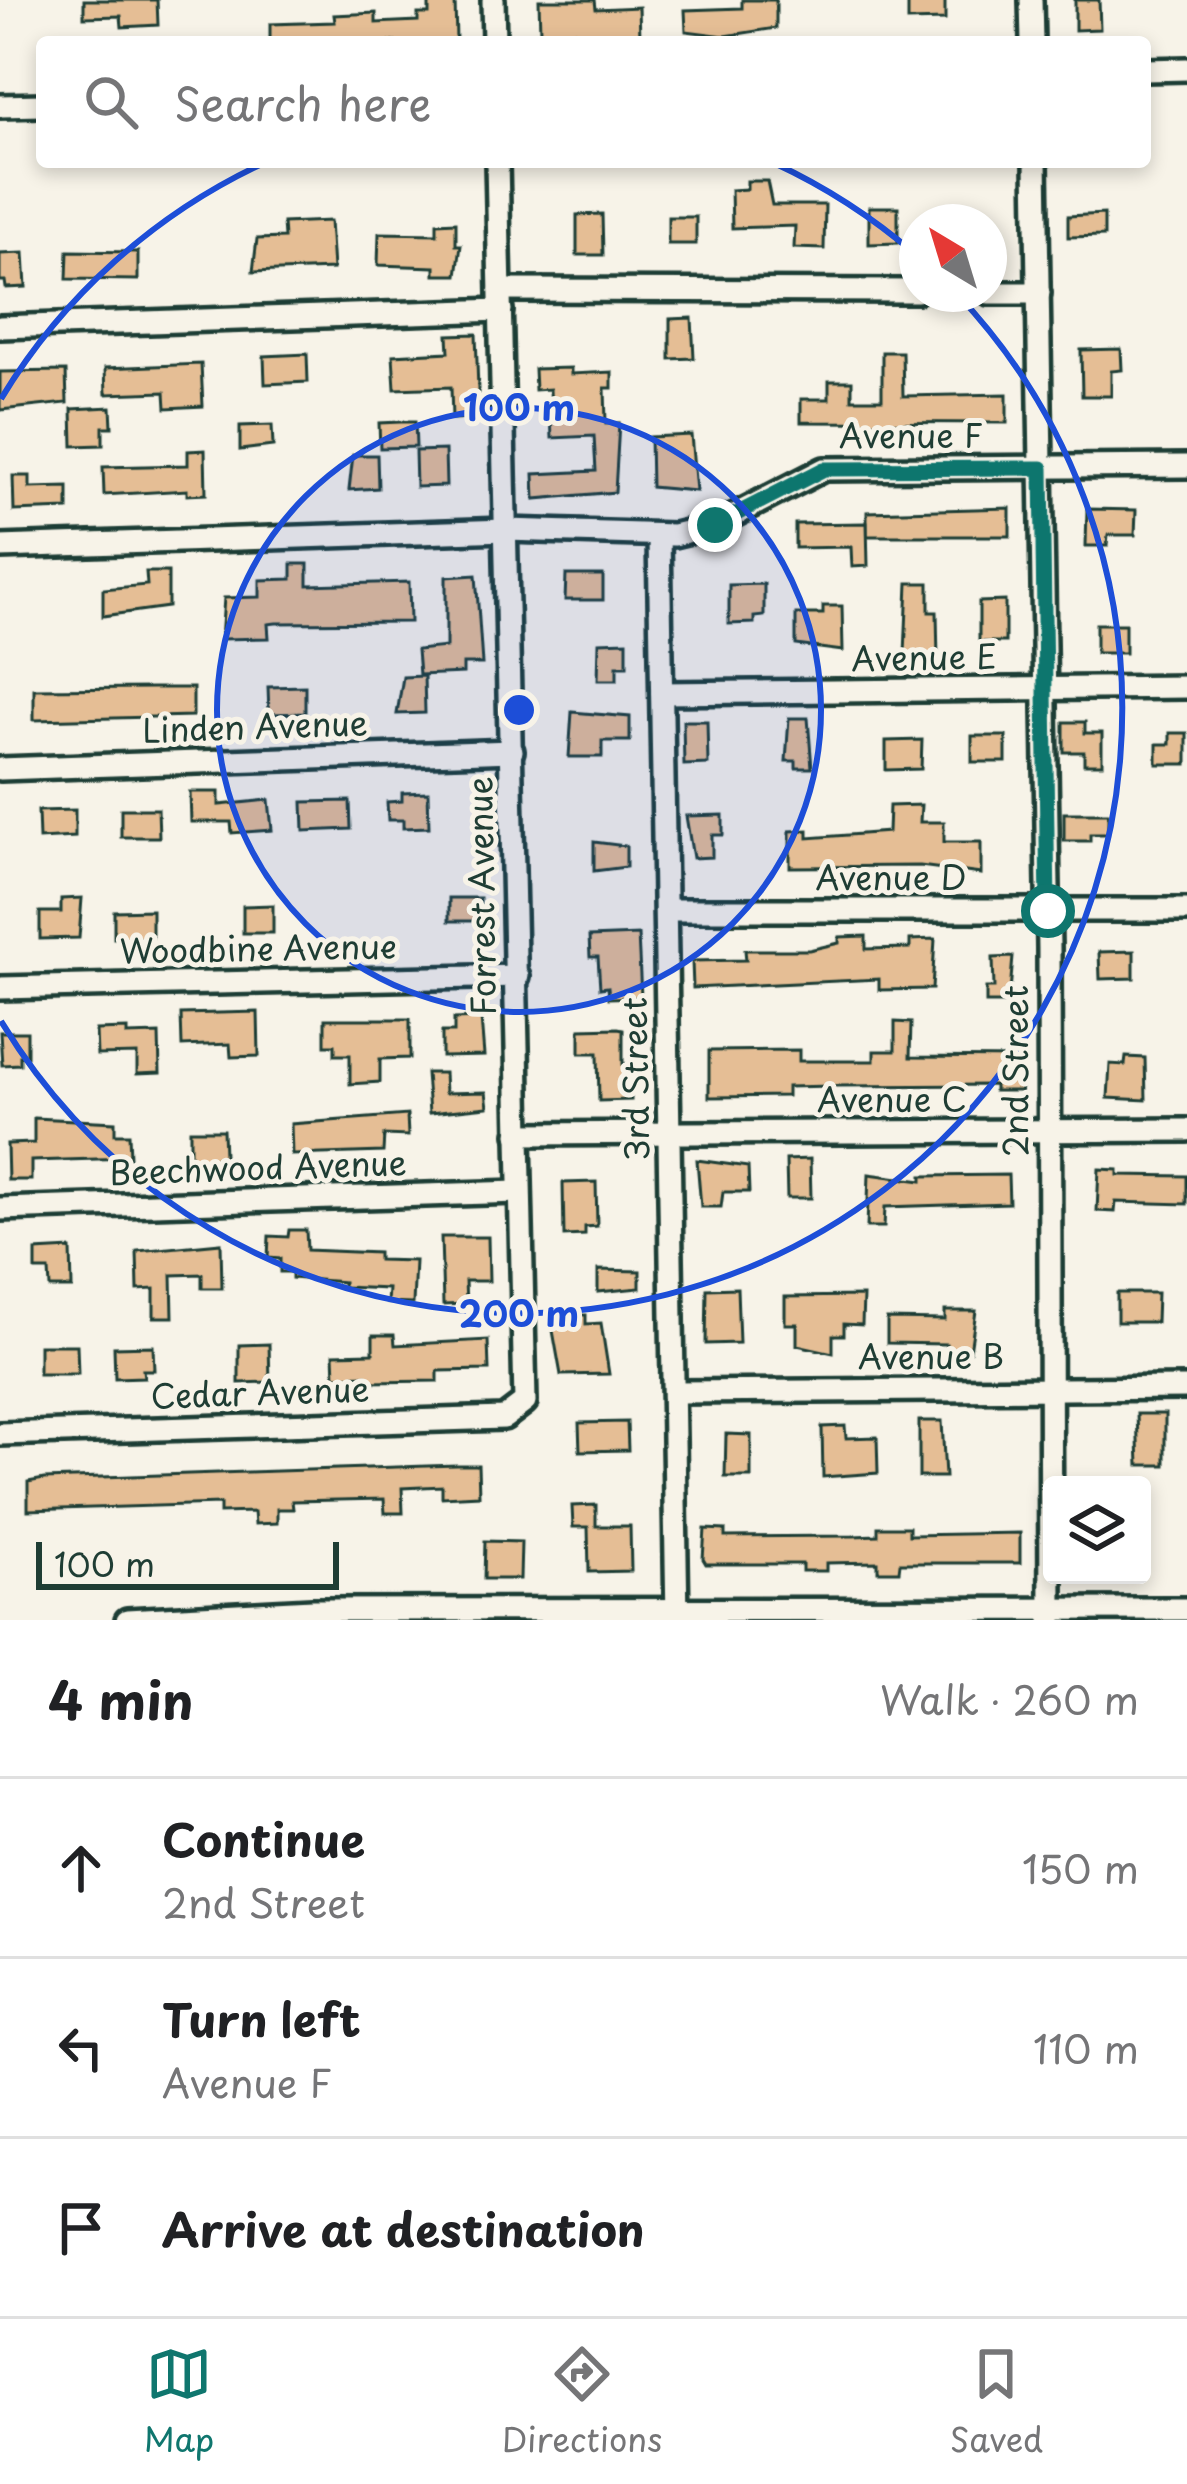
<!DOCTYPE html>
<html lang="en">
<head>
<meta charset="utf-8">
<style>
	body { margin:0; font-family:"Playpen Sans",sans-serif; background:#f6f6f6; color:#202124 }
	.controls { position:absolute; right:36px; bottom:36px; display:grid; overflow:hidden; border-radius:12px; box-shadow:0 6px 18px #0003 }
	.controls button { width:108px; height:108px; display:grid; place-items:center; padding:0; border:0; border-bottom:3px solid #e0e0e0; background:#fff; color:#202124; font:60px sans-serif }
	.compass { position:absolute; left:899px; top:204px; width:108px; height:108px; border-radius:50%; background:#fff; box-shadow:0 6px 18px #0003; rotate:322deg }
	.scale { position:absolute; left:36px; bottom:30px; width:303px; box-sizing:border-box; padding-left:12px; border:6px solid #1f3d34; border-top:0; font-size:33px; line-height:42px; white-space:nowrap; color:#1f3d34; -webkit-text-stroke:9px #f7f3e8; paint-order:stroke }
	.stop { position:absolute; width:36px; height:36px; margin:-27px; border:9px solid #0f766e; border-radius:50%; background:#fff }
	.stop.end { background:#0f766e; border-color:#fff; box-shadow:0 3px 12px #0008 }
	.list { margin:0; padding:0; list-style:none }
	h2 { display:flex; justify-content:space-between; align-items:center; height:156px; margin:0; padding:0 48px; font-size:51px }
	h2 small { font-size:39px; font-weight:400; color:#757577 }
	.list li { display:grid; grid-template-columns:78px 1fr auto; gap:36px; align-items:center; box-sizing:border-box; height:180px; padding:0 48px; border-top:3px solid #e0e0e0 }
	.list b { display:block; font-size:45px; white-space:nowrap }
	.list p { margin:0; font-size:39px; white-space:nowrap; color:#757577 }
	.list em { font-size:39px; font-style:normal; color:#757577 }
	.icon { flex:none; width:66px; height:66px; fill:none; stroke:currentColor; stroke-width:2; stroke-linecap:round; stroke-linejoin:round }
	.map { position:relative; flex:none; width:1187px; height:1620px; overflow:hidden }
	.search { position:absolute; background:#fff; box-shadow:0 6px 18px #0003; left:36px; right:36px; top:36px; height:132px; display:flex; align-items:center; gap:30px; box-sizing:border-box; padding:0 42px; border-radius:12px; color:#757577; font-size:45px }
	.sheet { height:696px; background:#fff }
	nav { display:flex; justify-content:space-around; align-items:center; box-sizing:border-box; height:168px; border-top:3px solid #e0e0e0; background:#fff; font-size:33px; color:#757577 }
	nav a { display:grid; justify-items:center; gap:6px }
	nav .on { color:#0f766e }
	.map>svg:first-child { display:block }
	.building { fill:#e5be95; stroke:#1f3d34; stroke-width:3 }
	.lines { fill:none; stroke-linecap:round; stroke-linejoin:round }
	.street-casing { stroke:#1f3d34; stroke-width:30 }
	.street { stroke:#f7f3e8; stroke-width:21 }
	.route { stroke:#0f766e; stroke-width:15 }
	.ring { fill:none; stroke:#1d4ed8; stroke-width:6 }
	.labels { text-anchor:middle; stroke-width:10; stroke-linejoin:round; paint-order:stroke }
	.street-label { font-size:33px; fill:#1f3d34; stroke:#f7f3e8 }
	.centre { fill:#1d4ed8; stroke:#f7f3e8; stroke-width:6 }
	.ring-label { font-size:36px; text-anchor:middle; font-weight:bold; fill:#1d4ed8; stroke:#f7f3e8; stroke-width:10; stroke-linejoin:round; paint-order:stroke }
</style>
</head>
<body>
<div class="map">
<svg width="1187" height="1620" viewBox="0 0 1187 1620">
	<rect width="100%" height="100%" fill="#f7f3e8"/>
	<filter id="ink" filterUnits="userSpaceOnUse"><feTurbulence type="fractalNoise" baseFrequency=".00833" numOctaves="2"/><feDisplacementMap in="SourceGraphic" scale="24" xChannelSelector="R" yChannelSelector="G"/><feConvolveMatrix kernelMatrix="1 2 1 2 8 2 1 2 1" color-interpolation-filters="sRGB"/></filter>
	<g filter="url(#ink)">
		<g class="building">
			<path d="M 84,0 L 157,0 L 158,25 L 122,27 L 121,16 L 84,17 Z"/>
			<path d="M 429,0 L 455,0 L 456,42 L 270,42 L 270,24 L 335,22 L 334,15 L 376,13 L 376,23 L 418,21 L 418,14 L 429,14 Z"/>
			<path d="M 539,0 L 595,0 L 596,9 L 639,7 L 640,38 L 574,40 L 573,31 L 540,32 Z"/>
			<path d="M 742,0 L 776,0 L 776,28 L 725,36 L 686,31 L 685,10 L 742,8 Z"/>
			<path d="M 908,0 L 945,0 L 945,20 L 908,21 Z"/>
			<path d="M 1075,0 L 1099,0 L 1100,29 L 1075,30 Z"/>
			<path d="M 747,181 L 767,181 L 772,205 L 825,205 L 824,249 L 794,248 L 795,226 L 732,228 L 731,190 L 747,189 Z"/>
			<path d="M 869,207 L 898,207 L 898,243 L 869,244 Z"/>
			<path d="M 602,214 L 603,255 L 577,255 L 577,215 Z"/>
			<path d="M 1104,214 L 1104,236 L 1068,237 L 1068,216 Z"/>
			<rect x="668" y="217" width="28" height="27"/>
			<path d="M 330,221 L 333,269 L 253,272 L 257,239 L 284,238 L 283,223 Z"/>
			<path d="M 456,222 L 456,245 L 461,245 L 457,275 L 435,275 L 435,267 L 378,265 L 379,233 L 437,234 L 437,223 Z"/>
			<path d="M 68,251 L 138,252 L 138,280 L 67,279 Z"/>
			<path d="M 24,253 L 26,287 L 6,288 L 5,281 L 0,281 L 0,254 Z"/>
			<path d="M 692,318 L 694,358 L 670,359 L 670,319 Z"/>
			<path d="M 476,334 L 479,418 L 452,419 L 451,387 L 395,389 L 393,355 L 449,352 L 448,335 Z"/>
			<path d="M 1121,349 L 1122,370 L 1111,371 L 1111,396 L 1082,396 L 1081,350 Z"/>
			<path d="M 882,352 L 902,352 L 903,396 L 1007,394 L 1007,423 L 801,422 L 801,399 L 829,399 L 829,381 L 852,381 L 852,399 L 882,399 Z"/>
			<path d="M 307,354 L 308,382 L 265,384 L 264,356 Z"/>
			<path d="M 201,364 L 203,406 L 166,408 L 165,392 L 106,394 L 105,368 Z"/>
			<path d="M 571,368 L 571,374 L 612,372 L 612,388 L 605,388 L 606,424 L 619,423 L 615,492 L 535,499 L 534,474 L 596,471 L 594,436 L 552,438 L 550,389 L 535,390 L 534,369 Z"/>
			<path d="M 66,371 L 67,403 L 0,410 L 0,372 Z"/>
			<path d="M 111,407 L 112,427 L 103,427 L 103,445 L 73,446 L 72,409 Z"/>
			<path d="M 401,422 L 415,422 L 416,447 L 380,448 L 379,423 Z"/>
			<path d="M 272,425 L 273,446 L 240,450 L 240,426 Z"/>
			<path d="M 691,435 L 696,491 L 651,487 L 650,437 Z"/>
			<path d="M 205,450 L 206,494 L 187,495 L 187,490 L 104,495 L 103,467 L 188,465 L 188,451 Z"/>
			<path d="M 445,450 L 446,486 L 416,487 L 415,451 Z"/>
			<path d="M 353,455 L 377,455 L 378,488 L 349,490 Z"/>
			<path d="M 13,476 L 30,476 L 30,488 L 68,487 L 68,509 L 14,511 Z"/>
			<path d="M 1010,508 L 1010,536 L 867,536 L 867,512 Z"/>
			<path d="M 1087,509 L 1136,510 L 1135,535 L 1108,535 L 1107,546 L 1086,546 Z"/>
			<path d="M 867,523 L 868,566 L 852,567 L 851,547 L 795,548 L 795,524 Z"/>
			<path d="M 292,564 L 308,564 L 308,585 L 409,582 L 410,622 L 276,623 L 268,624 L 269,638 L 221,639 L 224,598 L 260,597 L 260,580 L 292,579 Z"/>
			<path d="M 146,572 L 168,572 L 168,607 L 103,616 L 103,589 L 147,585 Z"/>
			<path d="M 476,575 L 482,664 L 463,664 L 463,673 L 419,675 L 417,650 L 446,647 L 446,577 Z"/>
			<path d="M 566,575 L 603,575 L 603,600 L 565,600 Z"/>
			<path d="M 908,583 L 929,583 L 929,612 L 937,612 L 938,661 L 905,654 Z"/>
			<path d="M 764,584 L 764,616 L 754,617 L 754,623 L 729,624 L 729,585 Z"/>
			<path d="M 1005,601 L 1005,642 L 979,642 L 979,602 Z"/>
			<path d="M 823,606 L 842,606 L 843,651 L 796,645 L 796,614 L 823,614 Z"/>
			<rect x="1096" y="624" width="29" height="29"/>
			<path d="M 627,641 L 627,666 L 617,666 L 617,680 L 598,680 L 599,642 Z"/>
			<path d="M 424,676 L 425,713 L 397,714 L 403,677 Z"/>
			<path d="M 305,686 L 305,713 L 269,714 L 268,687 Z"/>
			<path d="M 154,688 L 193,688 L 193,716 L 34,720 L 34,689 Z"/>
			<path d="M 572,712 L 630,717 L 630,741 L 602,741 L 602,757 L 569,757 Z"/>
			<path d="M 789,718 L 808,718 L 812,768 L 796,768 L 796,761 L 786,761 Z"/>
			<path d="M 683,721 L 707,721 L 708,764 L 684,765 Z"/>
			<path d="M 1064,722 L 1085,722 L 1085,733 L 1102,733 L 1102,764 L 1084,764 L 1084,752 L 1064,752 Z"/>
			<path d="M 1170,733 L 1187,733 L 1187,764 L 1157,764 L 1157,744 L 1170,744 Z"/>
			<rect x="972" y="736" width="34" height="26"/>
			<path d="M 922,740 L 921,769 L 886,770 L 886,741 Z"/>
			<path d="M 190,792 L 219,792 L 219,805 L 269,800 L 272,830 L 232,833 L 231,822 L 191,822 Z"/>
			<path d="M 428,792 L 429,827 L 403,828 L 403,820 L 388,820 L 387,802 L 402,801 L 402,793 Z"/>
			<path d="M 350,801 L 351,829 L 304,831 L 303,802 Z"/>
			<path d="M 921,805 L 920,822 L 944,822 L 944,842 L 981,842 L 981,874 L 920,866 L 790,867 L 790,831 L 808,830 L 808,838 L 888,832 L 889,806 Z"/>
			<path d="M 121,809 L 158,809 L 159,837 L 121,837 Z"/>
			<path d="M 75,810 L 75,837 L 39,839 L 38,811 Z"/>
			<path d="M 1064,813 L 1108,813 L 1108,834 L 1090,834 L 1090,841 L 1064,841 Z"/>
			<path d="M 723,815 L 723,835 L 712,835 L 712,857 L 693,858 L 686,816 Z"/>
			<path d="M 594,842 L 626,846 L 626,867 L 594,871 Z"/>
			<path d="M 82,898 L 79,938 L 40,939 L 40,912 L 61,912 L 61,899 Z"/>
			<rect x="449" y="898" width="31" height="23"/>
			<path d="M 273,905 L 273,933 L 243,933 L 243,906 Z"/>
			<path d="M 152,910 L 152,938 L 114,938 L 114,911 Z"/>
			<path d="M 638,935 L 641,997 L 609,998 L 608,987 L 600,988 L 598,957 L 590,957 L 589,937 Z"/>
			<path d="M 866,936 L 866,949 L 910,948 L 910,940 L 935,939 L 932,989 L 879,990 L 879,979 L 693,988 L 692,961 L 746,960 L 745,950 L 809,950 L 839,943 L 839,937 Z"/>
			<path d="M 1134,951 L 1134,978 L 1100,979 L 1099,952 Z"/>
			<path d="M 1013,957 L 1009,1003 L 986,1003 L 986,988 L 994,988 L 993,958 Z"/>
			<path d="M 258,1012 L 259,1056 L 231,1057 L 230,1044 L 182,1046 L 181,1014 Z"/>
			<path d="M 481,1018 L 484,1056 L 442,1057 L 442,1032 L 454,1032 L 454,1019 Z"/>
			<path d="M 325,1019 L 410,1019 L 410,1058 L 380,1059 L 380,1082 L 350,1084 L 350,1055 L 335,1055 L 335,1045 L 325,1045 Z"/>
			<path d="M 895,1022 L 911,1023 L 910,1057 L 1020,1058 L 1021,1091 L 994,1091 L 994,1085 L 834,1086 L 787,1087 L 787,1096 L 709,1097 L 709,1051 L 799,1050 L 799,1061 L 874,1061 L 874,1051 L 895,1051 Z"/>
			<path d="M 618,1028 L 623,1029 L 623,1064 L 630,1063 L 631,1100 L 599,1101 L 598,1053 L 580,1053 L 580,1029 Z"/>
			<path d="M 127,1029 L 127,1035 L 159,1034 L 160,1073 L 137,1074 L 137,1054 L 97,1055 L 96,1030 Z"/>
			<path d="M 0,1032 L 27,1032 L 27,1056 L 20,1056 L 20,1064 L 2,1065 Z"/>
			<path d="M 1126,1057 L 1145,1058 L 1146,1100 L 1108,1098 L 1110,1064 L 1125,1065 Z"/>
			<path d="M 426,1073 L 444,1073 L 445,1093 L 486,1092 L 488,1107 L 429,1113 Z"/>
			<path d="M 407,1115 L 408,1136 L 384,1135 L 383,1152 L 292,1155 L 291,1124 Z"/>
			<path d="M 34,1118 L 115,1122 L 115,1134 L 129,1134 L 130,1158 L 31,1161 L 31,1180 L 8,1180 L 7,1144 L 34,1143 Z"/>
			<path d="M 190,1130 L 223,1130 L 224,1156 L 190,1163 Z"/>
			<path d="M 810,1159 L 811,1198 L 787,1198 L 786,1160 Z"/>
			<path d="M 697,1160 L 748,1167 L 749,1192 L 723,1192 L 721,1207 L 701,1207 Z"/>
			<path d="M 1099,1169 L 1118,1170 L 1118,1175 L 1187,1176 L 1187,1204 L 1116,1202 L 1115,1212 L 1097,1211 Z"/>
			<path d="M 869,1174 L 922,1181 L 922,1176 L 1008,1175 L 1009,1203 L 885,1207 L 884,1227 L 867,1227 Z"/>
			<path d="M 596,1182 L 597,1226 L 585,1227 L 585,1235 L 564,1236 L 563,1183 Z"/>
			<path d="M 289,1230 L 306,1230 L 307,1250 L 378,1253 L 378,1260 L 415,1261 L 413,1304 L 387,1303 L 388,1289 L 343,1287 L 343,1282 L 292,1278 L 292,1272 L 280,1272 L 280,1259 L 268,1258 L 269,1236 L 288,1237 Z"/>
			<path d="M 441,1237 L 488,1237 L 489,1281 L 465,1281 L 466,1304 L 443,1305 Z"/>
			<path d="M 221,1243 L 222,1288 L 202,1288 L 202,1274 L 172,1275 L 173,1317 L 154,1317 L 154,1289 L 138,1290 L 137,1251 Z"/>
			<path d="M 71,1249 L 72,1288 L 50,1288 L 49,1270 L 36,1270 L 36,1251 Z"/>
			<path d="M 598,1270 L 640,1271 L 640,1288 L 598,1292 Z"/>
			<path d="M 737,1288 L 739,1343 L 706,1344 L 707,1289 Z"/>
			<path d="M 1117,1293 L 1157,1293 L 1156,1322 L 1117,1322 Z"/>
			<path d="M 863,1296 L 862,1325 L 844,1324 L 844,1335 L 833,1335 L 833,1353 L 797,1345 L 797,1324 L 785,1324 L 785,1297 Z"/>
			<path d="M 945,1311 L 976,1311 L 970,1351 L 946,1351 L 946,1344 L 887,1343 L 887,1319 L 945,1320 Z"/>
			<path d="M 568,1315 L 586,1315 L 586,1324 L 601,1323 L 609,1374 L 561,1375 L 552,1325 L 568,1324 Z"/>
			<path d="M 373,1335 L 394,1335 L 395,1345 L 488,1340 L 489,1370 L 438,1371 L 438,1381 L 366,1382 L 366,1375 L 335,1376 L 334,1354 L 373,1353 Z"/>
			<path d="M 269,1344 L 270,1382 L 239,1383 L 239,1345 Z"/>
			<path d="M 39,1345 L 77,1345 L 78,1374 L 39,1374 Z"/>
			<path d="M 153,1346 L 154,1370 L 143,1370 L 144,1377 L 115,1378 L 114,1347 Z"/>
			<path d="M 1137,1414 L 1165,1414 L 1165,1465 L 1139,1465 Z"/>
			<path d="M 919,1421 L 942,1421 L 945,1477 L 919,1477 Z"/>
			<path d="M 627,1422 L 628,1450 L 580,1451 L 579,1423 Z"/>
			<path d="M 845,1426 L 846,1438 L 877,1437 L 878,1473 L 823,1477 L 822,1427 Z"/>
			<path d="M 726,1434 L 751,1435 L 751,1477 L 725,1477 Z"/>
			<path d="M 457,1465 L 478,1465 L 479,1495 L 442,1497 L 442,1486 L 402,1488 L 403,1513 L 385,1513 L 384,1499 L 292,1501 L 293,1509 L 277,1509 L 277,1523 L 255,1524 L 254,1512 L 220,1513 L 220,1504 L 28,1510 L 28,1482 L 44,1479 Z"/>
			<path d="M 596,1505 L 596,1526 L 630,1526 L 631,1571 L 589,1572 L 588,1527 L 573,1527 L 572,1506 Z"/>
			<path d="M 878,1527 L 909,1527 L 909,1535 L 1020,1533 L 1020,1563 L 900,1563 L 899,1571 L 878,1571 L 878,1562 L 826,1563 L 826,1571 L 802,1571 L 802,1564 L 706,1564 L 703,1559 L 705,1529 L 725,1530 L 725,1537 L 853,1536 L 878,1535 Z"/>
			<path d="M 485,1541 L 521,1542 L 520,1579 L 484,1579 Z"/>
		</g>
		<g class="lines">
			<defs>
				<g id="street">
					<path d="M 493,0 L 494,42"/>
					<path d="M 1031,0 L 1032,42"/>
					<path d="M 1145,70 L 1187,69"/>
					<path d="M 0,106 L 42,105"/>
					<path d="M 1036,162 L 1049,948 L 1051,1620"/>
					<path d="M 500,290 L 917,291"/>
					<path d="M 989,293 L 1039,293"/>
					<path d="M 0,327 L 501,310"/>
					<path d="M 659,536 L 677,1620"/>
					<path d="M 0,547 L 506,530 L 674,535 L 715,525 L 824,469 L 1187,466"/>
					<path d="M 662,693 L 1187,687"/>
					<path d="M 0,769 L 512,751"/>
					<path d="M 667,910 L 1187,910"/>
					<path d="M 0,988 L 518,976"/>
					<path d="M 518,1134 L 1187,1130"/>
					<path d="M 0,1209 L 518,1192"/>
					<path d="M 676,1392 L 1187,1388"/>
					<path d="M 0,1434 L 504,1418 L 525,1402 L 497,162"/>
					<path d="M 127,1620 L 312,1610 L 1187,1609"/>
				</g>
			</defs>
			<use href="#street" class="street-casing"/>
			<use href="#street" class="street"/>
		</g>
	</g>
	<g class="lines" filter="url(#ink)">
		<path class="route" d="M 715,525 L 824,469 L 1042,468 L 1048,911"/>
	</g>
	<circle cx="519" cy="710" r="302" fill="#1d4ed8" fill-opacity=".12"/>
	<g class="ring">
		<circle cx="519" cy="710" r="302"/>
		<path d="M1 399A604 604 0 0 1 264 163M774 163A604 604 0 0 1 915 254M957 294A604 604 0 1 1 1 1021"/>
	</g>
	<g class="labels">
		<g class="street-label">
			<text x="911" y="448">Avenue F</text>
			<text transform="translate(924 658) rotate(-1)" y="12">Avenue E</text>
			<text transform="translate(255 727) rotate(-2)" y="12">Linden Avenue</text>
			<text x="891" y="890">Avenue D</text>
			<text transform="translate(482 896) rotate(-91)" y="12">Forrest Avenue</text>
			<text transform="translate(258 949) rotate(-1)" y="12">Woodbine Avenue</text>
			<text transform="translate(1016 1071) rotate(-90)" y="12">2nd Street</text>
			<text transform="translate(636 1079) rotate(-91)" y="12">3rd Street</text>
			<text x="892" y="1112">Avenue C</text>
			<text transform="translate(258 1168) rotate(-2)" y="12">Beechwood Avenue</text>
			<text x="931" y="1369">Avenue B</text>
			<text transform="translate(260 1393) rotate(-2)" y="12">Cedar Avenue</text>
		</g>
	</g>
	<circle cx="519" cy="710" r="18" class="centre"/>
	<g class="ring-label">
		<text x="519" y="421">100 m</text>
		<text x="519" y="1327">200 m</text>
	</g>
</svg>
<div class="controls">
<button><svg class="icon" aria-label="layers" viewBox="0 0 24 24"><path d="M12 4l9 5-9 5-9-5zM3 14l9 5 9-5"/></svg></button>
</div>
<svg class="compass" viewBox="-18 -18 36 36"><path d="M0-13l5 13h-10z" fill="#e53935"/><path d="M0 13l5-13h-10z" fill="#757577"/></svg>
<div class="scale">100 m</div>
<div class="stop" style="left:1048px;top:911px"></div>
<div class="stop end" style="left:715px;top:525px"></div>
<div class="search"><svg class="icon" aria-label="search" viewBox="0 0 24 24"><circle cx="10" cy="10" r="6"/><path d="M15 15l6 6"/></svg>Search here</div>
</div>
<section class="sheet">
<h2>4 min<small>Walk · 260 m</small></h2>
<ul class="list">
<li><svg class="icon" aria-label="ahead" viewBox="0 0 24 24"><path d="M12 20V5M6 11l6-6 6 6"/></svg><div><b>Continue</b><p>2nd Street</p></div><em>150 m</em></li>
<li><svg class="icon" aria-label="left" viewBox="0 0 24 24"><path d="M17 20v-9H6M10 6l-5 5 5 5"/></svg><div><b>Turn left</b><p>Avenue F</p></div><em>110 m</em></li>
<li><svg class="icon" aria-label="arrive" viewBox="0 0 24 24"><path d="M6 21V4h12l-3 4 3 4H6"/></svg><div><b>Arrive at destination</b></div></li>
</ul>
</section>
<nav>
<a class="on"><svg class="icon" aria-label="map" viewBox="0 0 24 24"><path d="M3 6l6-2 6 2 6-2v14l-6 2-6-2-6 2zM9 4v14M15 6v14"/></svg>Map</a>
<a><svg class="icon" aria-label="directions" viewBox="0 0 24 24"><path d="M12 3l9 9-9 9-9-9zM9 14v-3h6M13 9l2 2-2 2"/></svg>Directions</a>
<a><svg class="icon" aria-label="saved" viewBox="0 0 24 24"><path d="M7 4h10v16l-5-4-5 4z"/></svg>Saved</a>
</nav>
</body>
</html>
